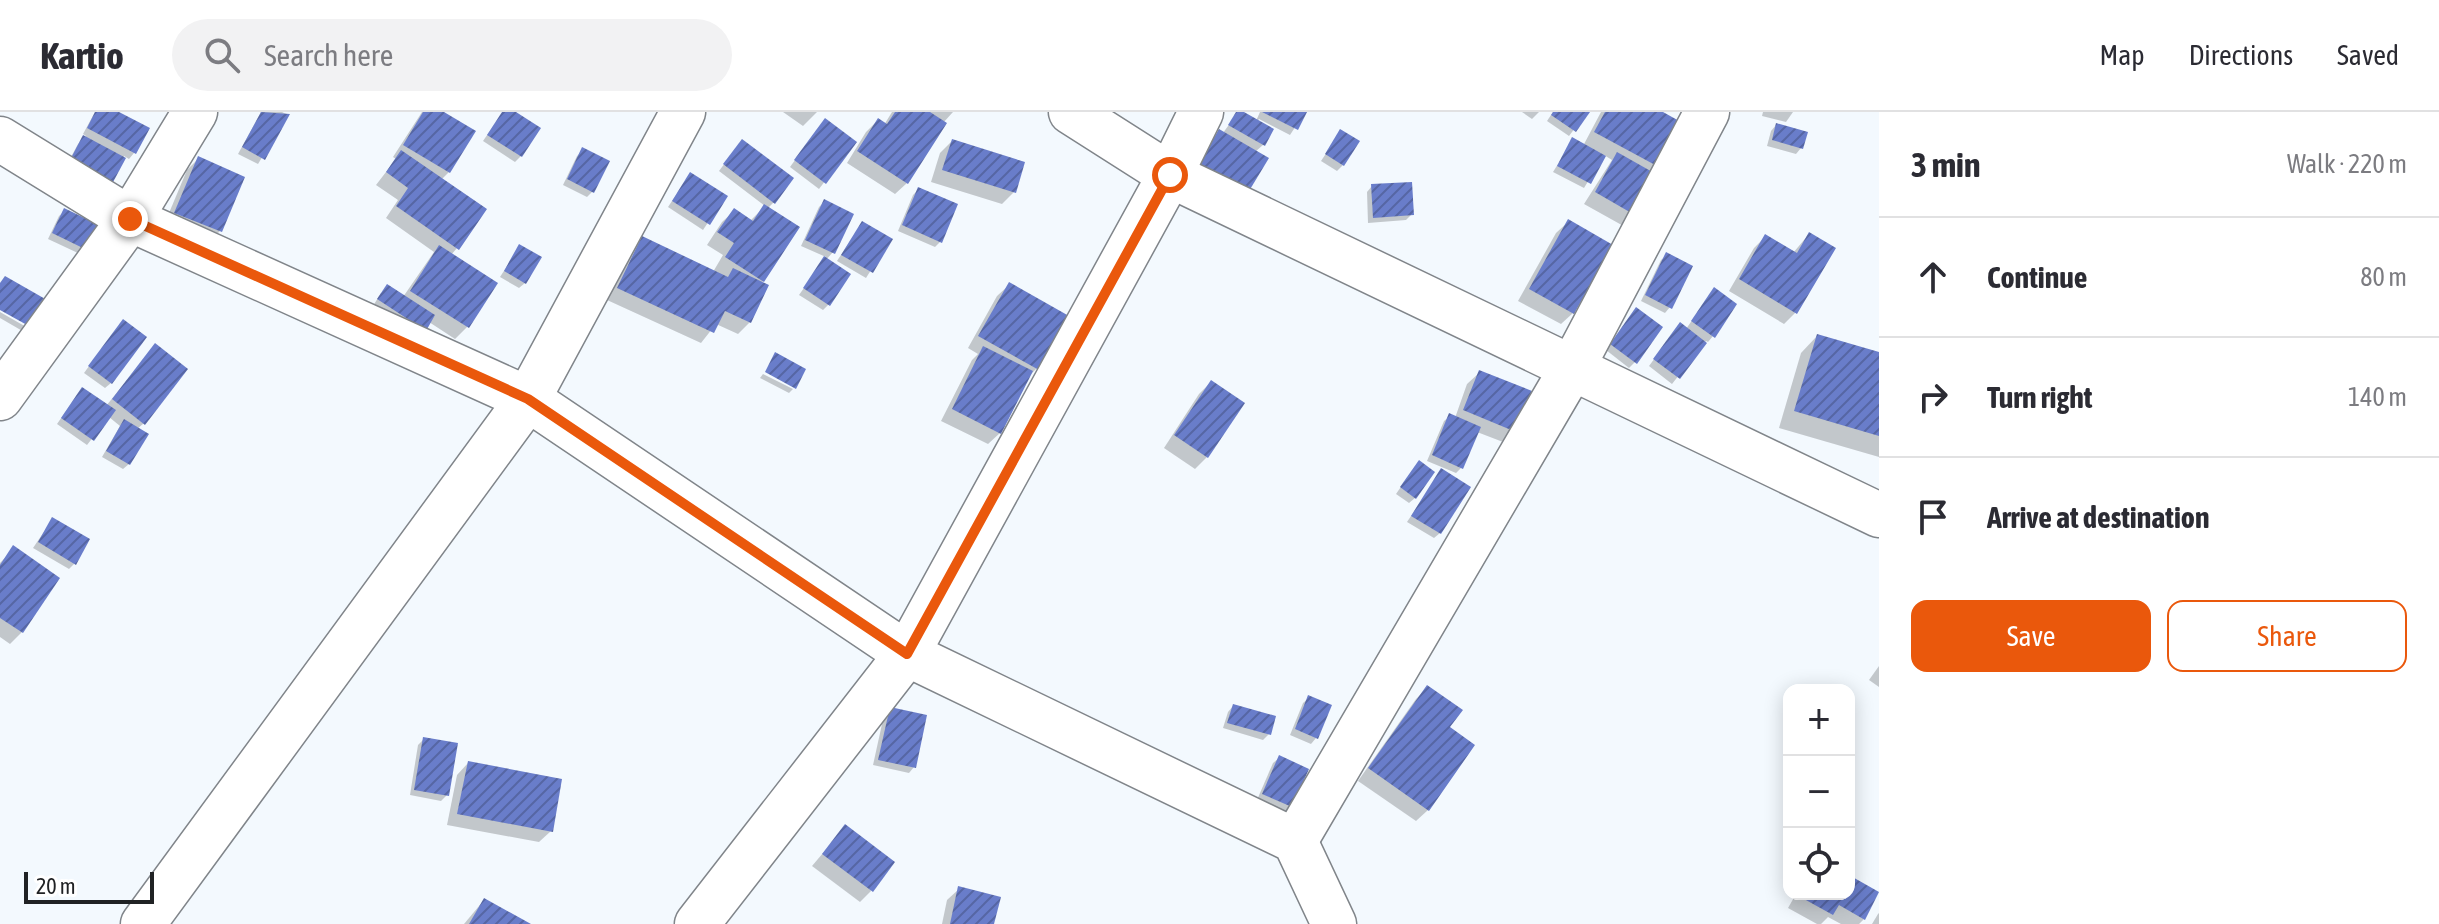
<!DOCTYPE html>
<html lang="en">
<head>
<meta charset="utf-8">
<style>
	body { margin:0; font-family:"Asap Condensed",sans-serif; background:#f2f2f3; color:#2b2b33 }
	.controls { position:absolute; right:24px; bottom:24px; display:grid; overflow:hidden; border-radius:16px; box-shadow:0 4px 20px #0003 }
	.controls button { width:72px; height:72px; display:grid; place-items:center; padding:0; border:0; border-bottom:2px solid #e1e1e2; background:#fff; color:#2b2b33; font:40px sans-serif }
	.scale { position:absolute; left:24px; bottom:20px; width:130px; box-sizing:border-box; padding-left:8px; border:4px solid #202224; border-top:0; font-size:22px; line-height:28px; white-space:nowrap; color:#202224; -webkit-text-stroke:6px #fff; paint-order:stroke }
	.stop { position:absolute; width:24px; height:24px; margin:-18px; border:6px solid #ea580c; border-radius:50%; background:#fff }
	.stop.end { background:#ea580c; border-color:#fff; box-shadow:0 2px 8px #0008 }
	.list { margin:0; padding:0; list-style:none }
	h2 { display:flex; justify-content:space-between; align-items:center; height:104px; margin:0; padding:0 32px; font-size:34px }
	h2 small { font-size:26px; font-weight:400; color:#7c7c81 }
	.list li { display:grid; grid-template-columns:52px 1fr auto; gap:24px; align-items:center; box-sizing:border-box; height:120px; padding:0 32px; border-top:2px solid #e1e1e2 }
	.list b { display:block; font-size:30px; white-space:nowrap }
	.list em { font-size:26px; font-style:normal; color:#7c7c81 }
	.actions { display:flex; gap:16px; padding:24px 32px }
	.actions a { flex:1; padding:18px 0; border:2px solid #ea580c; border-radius:16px; text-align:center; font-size:28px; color:#ea580c }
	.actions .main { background:#ea580c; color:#fff }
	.icon { flex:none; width:44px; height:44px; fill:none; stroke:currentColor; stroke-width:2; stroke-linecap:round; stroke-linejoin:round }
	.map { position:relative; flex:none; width:1879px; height:812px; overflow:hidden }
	header { display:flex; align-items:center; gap:48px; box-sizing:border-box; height:112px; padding:0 40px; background:#fff; border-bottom:2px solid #e1e1e2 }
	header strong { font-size:38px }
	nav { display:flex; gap:44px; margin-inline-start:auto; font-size:28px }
	.search { width:560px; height:72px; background:#f2f2f3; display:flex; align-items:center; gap:20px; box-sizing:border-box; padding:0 28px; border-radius:44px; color:#7c7c81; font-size:30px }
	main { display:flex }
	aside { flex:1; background:#fff }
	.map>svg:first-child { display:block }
	.shadow { fill:#0003 }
	.building { fill:url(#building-hatch) }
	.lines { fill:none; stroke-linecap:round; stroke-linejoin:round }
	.minor-casing { stroke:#80858a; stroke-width:47 }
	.minor { stroke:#fff; stroke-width:44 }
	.route { stroke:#ea580c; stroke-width:10 }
</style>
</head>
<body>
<header>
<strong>Kartio</strong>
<div class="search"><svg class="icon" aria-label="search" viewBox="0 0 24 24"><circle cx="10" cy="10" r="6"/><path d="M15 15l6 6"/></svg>Search here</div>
<nav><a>Map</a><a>Directions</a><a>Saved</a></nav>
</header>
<main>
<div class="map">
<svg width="1879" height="812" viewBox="0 0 1879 812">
	<defs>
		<pattern id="building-hatch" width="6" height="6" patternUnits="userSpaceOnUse" patternTransform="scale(2)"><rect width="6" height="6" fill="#697dca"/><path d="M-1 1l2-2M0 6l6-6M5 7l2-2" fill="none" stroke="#5666a4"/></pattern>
	</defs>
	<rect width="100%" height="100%" fill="#f3f9fe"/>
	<g class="shadow">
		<path d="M 95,0 L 115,0 L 147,17 L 134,41 L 129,47 L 124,44 L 111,71 L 65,56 L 78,32 L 86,24 L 83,22 Z"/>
		<path d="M 261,0 L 282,0 L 288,3 L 258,52 L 238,42 Z"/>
		<path d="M 422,0 L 440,0 L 449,60 L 441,68 L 457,136 L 451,143 L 495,171 L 467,215 L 455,227 L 429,210 L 425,218 L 373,194 L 381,181 L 403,185 L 434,140 L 386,106 L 398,88 L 376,73 L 396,47 L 393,45 Z"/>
		<path d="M 503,0 L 512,0 L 521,44 L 515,50 L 483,29 Z"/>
		<path d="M 783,0 L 817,0 L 803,14 Z"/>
		<path d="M 892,0 L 953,0 L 943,11 L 907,71 L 895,82 L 847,51 L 866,20 L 878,8 L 884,13 Z"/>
		<path d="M 1238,0 L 1256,9 L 1260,0 L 1305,0 L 1290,23 L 1259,7 L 1257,10 L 1263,33 L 1255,40 L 1184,72 L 1208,31 L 1220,19 L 1223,21 Z"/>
		<path d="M 1522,0 L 1539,0 L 1532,7 Z"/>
		<path d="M 1553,0 L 1587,0 L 1569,24 L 1547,9 Z"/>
		<path d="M 1601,0 L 1658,0 L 1656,53 L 1649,60 L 1627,116 L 1584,92 L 1612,48 L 1604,43 L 1584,76 L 1553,60 L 1573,28 L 1583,34 Z"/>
		<path d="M 1763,0 L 1793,0 L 1786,10 L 1762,4 Z"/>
		<path d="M 1776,13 L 1801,36 L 1796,42 L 1767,34 L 1771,19 Z"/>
		<path d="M 819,15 L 854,31 L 819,77 L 790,55 Z"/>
		<path d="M 1341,19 L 1343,53 L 1337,59 L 1321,49 Z"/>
		<path d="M 952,29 L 1014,80 L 1002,92 L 931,70 L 940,41 Z"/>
		<path d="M 737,35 L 774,90 L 767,97 L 763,169 L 750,210 L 738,222 L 716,212 L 701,231 L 607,188 L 630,138 L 642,126 L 713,160 L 723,143 L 707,133 L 722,110 L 734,99 L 750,109 L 765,94 L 719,59 Z"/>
		<path d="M 583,38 L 593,79 L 587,85 L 563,73 L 577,44 Z"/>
		<path d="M 198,47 L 242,66 L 220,119 L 208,131 L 164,113 L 187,58 Z"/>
		<path d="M 690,62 L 725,85 L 703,118 L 668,95 Z"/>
		<path d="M 1372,74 L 1412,102 L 1406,108 L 1368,111 L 1367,80 Z"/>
		<path d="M 919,77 L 940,130 L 935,135 L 898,119 L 913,83 Z"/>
		<path d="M 824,90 L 833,140 L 826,148 L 828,193 L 823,198 L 799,183 L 826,145 L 801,134 L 819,95 Z"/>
		<path d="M 65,99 L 97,114 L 80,142 L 48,127 L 59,104 Z"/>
		<path d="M 1568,110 L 1573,201 L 1561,212 L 1518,189 L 1556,121 Z"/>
		<path d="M 862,111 L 890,128 L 866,166 L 837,149 Z"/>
		<path d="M 1809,122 L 1796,200 L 1784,212 L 1729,179 L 1754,136 L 1765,125 L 1793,141 Z"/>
		<path d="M 520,134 L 525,171 L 519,176 L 500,165 Z"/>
		<path d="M 1667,143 L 1670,195 L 1665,201 L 1641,189 L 1661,148 Z"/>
		<path d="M 1009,173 L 1037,256 L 1027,266 L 1000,321 L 988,332 L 941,309 L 972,248 L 978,242 L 968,236 L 997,184 Z"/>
		<path d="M 1709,184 L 1713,224 L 1708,230 L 1706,229 L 1672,272 L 1649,254 L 1675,219 L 1686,217 Z"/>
		<path d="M 0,200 L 42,224 L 38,228 L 0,206 Z"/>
		<path d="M 1631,204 L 1635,250 L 1629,256 L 1606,238 Z"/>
		<path d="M 118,215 L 111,271 L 105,276 L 84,261 Z"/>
		<path d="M 1817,224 L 1879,242 L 1879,345 L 1779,316 L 1801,241 Z"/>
		<path d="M 155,234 L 143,312 L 137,317 L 129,352 L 123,357 L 102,345 L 120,314 L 109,305 L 87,333 L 57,312 L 77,283 L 106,294 Z"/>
		<path d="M 1479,261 L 1514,318 L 1503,330 L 1477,320 L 1461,356 L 1456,361 L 1427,349 L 1444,309 L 1450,304 L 1455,306 L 1467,272 Z"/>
		<path d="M 763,262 L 793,277 L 789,281 L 760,266 Z"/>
		<path d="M 1211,270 L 1207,345 L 1195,357 L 1164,336 L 1199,282 Z"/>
		<path d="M 1414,356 L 1415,386 L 1409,391 L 1396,382 Z"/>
		<path d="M 1441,359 L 1440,421 L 1434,426 L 1407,410 Z"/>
		<path d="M 52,408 L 75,451 L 69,457 L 33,436 Z"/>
		<path d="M 14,436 L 22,520 L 10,532 L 0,525 L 0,451 Z"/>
		<path d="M 1879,554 L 1879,575 L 1869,568 Z"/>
		<path d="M 1427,576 L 1447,616 L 1428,698 L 1416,709 L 1358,669 L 1416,587 Z"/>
		<path d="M 1309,586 L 1316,626 L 1311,632 L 1290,623 L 1303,591 Z"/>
		<path d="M 1233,594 L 1269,622 L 1263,628 L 1223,616 L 1228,600 Z"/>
		<path d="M 890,597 L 914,655 L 909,661 L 873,653 L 884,603 Z"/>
		<path d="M 424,627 L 447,683 L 441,689 L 410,683 L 418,633 Z"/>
		<path d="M 1279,646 L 1290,694 L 1285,700 L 1257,688 L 1273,651 Z"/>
		<path d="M 468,651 L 551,719 L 539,730 L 447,713 L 457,663 Z"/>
		<path d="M 845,715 L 871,779 L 860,790 L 812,754 Z"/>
		<path d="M 1849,766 L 1864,807 L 1859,812 L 1841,812 L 1828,805 L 1821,812 L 1817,812 L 1788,796 L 1796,782 L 1849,782 Z"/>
		<path d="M 959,777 L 992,812 L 942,812 L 947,788 Z"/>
		<path d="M 484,788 L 527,812 L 464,812 Z"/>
		<path d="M 1879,801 L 1879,812 L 1872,812 L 1878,802 Z"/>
	</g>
	<g class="building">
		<path d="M 95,0 L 119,0 L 150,16 L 136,42 L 87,16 Z"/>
		<path d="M 261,0 L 290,2 L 265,48 L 242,35 Z"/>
		<path d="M 423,0 L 444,0 L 476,19 L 450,61 L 403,33 Z"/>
		<path d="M 502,0 L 516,0 L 541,16 L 522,45 L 487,23 Z"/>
		<path d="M 895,0 L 930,0 L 947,11 L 908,72 L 857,39 L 878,6 L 887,12 Z"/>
		<path d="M 1236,0 L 1244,0 L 1274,17 L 1265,34 L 1228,13 Z"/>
		<path d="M 1262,0 L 1307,0 L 1298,18 Z"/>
		<path d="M 1553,0 L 1590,0 L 1576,20 L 1551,3 Z"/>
		<path d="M 1605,0 L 1663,0 L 1681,10 L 1657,54 L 1594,20 Z"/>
		<path d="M 825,6 L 857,30 L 826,72 L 794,48 Z"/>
		<path d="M 1776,11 L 1808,20 L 1803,37 L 1772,28 Z"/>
		<path d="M 1219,17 L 1269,46 L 1243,89 L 1194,60 Z"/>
		<path d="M 1340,17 L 1360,29 L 1344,54 L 1325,42 Z"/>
		<path d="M 83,23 L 126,46 L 112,72 L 69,50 Z"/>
		<path d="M 1572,25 L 1606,44 L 1591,72 L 1557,54 Z"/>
		<path d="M 742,27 L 794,66 L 775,92 L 723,52 Z"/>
		<path d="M 952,27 L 1025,50 L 1016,81 L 942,58 Z"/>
		<path d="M 582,35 L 610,49 L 594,81 L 567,67 Z"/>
		<path d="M 401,38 L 487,97 L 459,138 L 396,94 L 408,76 L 386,60 Z"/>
		<path d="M 1617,40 L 1663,66 L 1640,106 L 1595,80 Z"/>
		<path d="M 198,44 L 245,65 L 222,120 L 174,101 Z"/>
		<path d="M 690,60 L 728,84 L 710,113 L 672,89 Z"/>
		<path d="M 1412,70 L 1414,103 L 1373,106 L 1371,72 Z"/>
		<path d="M 918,75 L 958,92 L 942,131 L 902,113 Z"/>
		<path d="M 824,87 L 854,102 L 835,142 L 805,128 Z"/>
		<path d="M 764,92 L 800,115 L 764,170 L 725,145 L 734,131 L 717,120 L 734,96 L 753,109 Z"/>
		<path d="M 64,96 L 99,113 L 87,138 L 52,121 Z"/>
		<path d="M 1568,107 L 1613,133 L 1574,202 L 1529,177 Z"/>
		<path d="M 862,109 L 893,127 L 873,161 L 841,143 Z"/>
		<path d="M 1809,120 L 1836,136 L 1797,202 L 1739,167 L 1765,122 L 1797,141 Z"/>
		<path d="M 642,124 L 728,165 L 733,156 L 769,173 L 751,211 L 725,199 L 714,221 L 617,176 Z"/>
		<path d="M 519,132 L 542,145 L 526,172 L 504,159 Z"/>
		<path d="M 439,133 L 498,171 L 469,216 L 410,179 Z"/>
		<path d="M 1666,140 L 1693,154 L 1672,197 L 1645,183 Z"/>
		<path d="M 824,144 L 851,162 L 830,194 L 803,176 Z"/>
		<path d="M 5,164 L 61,196 L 45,223 L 0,198 L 0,171 Z"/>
		<path d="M 1009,170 L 1069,204 L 1039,258 L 978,224 Z"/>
		<path d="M 387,172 L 435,203 L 426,219 L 377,187 Z"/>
		<path d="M 1714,175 L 1737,192 L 1715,226 L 1691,209 Z"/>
		<path d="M 1636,195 L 1663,215 L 1637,252 L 1610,232 Z"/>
		<path d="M 123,207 L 147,225 L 112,272 L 88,254 Z"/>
		<path d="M 1680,210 L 1707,231 L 1680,267 L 1653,247 Z"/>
		<path d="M 1817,222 L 1879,240 L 1879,324 L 1794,299 Z"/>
		<path d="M 155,231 L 188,257 L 145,313 L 112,287 Z"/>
		<path d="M 983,234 L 1033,259 L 1001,322 L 952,297 Z"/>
		<path d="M 775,240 L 806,257 L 796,277 L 765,260 Z"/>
		<path d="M 1479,258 L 1532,279 L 1516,320 L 1463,298 Z"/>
		<path d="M 1211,268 L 1245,291 L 1208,346 L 1174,323 Z"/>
		<path d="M 82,275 L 116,298 L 94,329 L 61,306 Z"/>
		<path d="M 1449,301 L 1481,315 L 1463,357 L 1432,343 Z"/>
		<path d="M 124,307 L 149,322 L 130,353 L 106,339 Z"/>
		<path d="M 1419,348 L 1435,360 L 1416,387 L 1400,375 Z"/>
		<path d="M 1441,356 L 1471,375 L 1441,422 L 1411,404 Z"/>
		<path d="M 52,405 L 90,427 L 76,453 L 38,430 Z"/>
		<path d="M 13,433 L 60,466 L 23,521 L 0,506 L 0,453 Z"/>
		<path d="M 1427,573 L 1463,598 L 1450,615 L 1475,633 L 1429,699 L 1368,656 Z"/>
		<path d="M 1308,583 L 1332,593 L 1318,627 L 1295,617 Z"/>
		<path d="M 1233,592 L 1276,604 L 1271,623 L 1227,611 Z"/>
		<path d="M 890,595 L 927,603 L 916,656 L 878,648 Z"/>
		<path d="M 423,625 L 458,631 L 449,684 L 414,678 Z"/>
		<path d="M 1279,643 L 1309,657 L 1292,695 L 1262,682 Z"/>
		<path d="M 468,649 L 562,667 L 553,720 L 457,702 Z"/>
		<path d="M 845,712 L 895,750 L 873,780 L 822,742 Z"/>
		<path d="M 1849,763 L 1879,780 L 1865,808 L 1839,793 L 1833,803 L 1795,782 L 1849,782 Z"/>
		<path d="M 958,774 L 1001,785 L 994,812 L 950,812 Z"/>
		<path d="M 484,786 L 531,812 L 469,812 Z"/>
	</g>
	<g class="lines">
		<defs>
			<g id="minor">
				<path d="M 1071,0 L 1170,63 L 1879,403"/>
				<path d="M 0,27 L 130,107 L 528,287 L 907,542 L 1295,729 L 1334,812"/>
				<path d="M 0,286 L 130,107 L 195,0"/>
				<path d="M 1295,729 L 1571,258 L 1707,0"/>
				<path d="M 143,812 L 528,287 L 683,0"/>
				<path d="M 697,812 L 907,542 L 1170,63 L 1201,0"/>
			</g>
		</defs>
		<use href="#minor" class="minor-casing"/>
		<use href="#minor" class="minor"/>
	</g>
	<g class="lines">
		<path class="route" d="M 130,107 L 528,287 L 907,542 L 1170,63"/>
	</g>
</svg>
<div class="controls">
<button>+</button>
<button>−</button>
<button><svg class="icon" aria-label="locate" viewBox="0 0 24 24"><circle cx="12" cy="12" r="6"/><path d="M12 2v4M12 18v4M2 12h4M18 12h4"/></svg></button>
</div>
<div class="scale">20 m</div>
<div class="stop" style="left:1170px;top:63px"></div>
<div class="stop end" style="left:130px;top:107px"></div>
</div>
<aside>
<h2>3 min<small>Walk · 220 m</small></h2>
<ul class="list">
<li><svg class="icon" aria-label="ahead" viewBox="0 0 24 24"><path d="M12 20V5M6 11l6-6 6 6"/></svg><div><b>Continue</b></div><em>80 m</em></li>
<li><svg class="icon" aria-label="right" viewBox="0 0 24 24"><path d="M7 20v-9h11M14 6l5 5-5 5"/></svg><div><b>Turn right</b></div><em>140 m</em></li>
<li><svg class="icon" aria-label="arrive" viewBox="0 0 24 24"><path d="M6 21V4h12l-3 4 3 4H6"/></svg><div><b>Arrive at destination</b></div></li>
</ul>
<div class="actions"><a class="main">Save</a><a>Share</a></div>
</aside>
</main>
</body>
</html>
